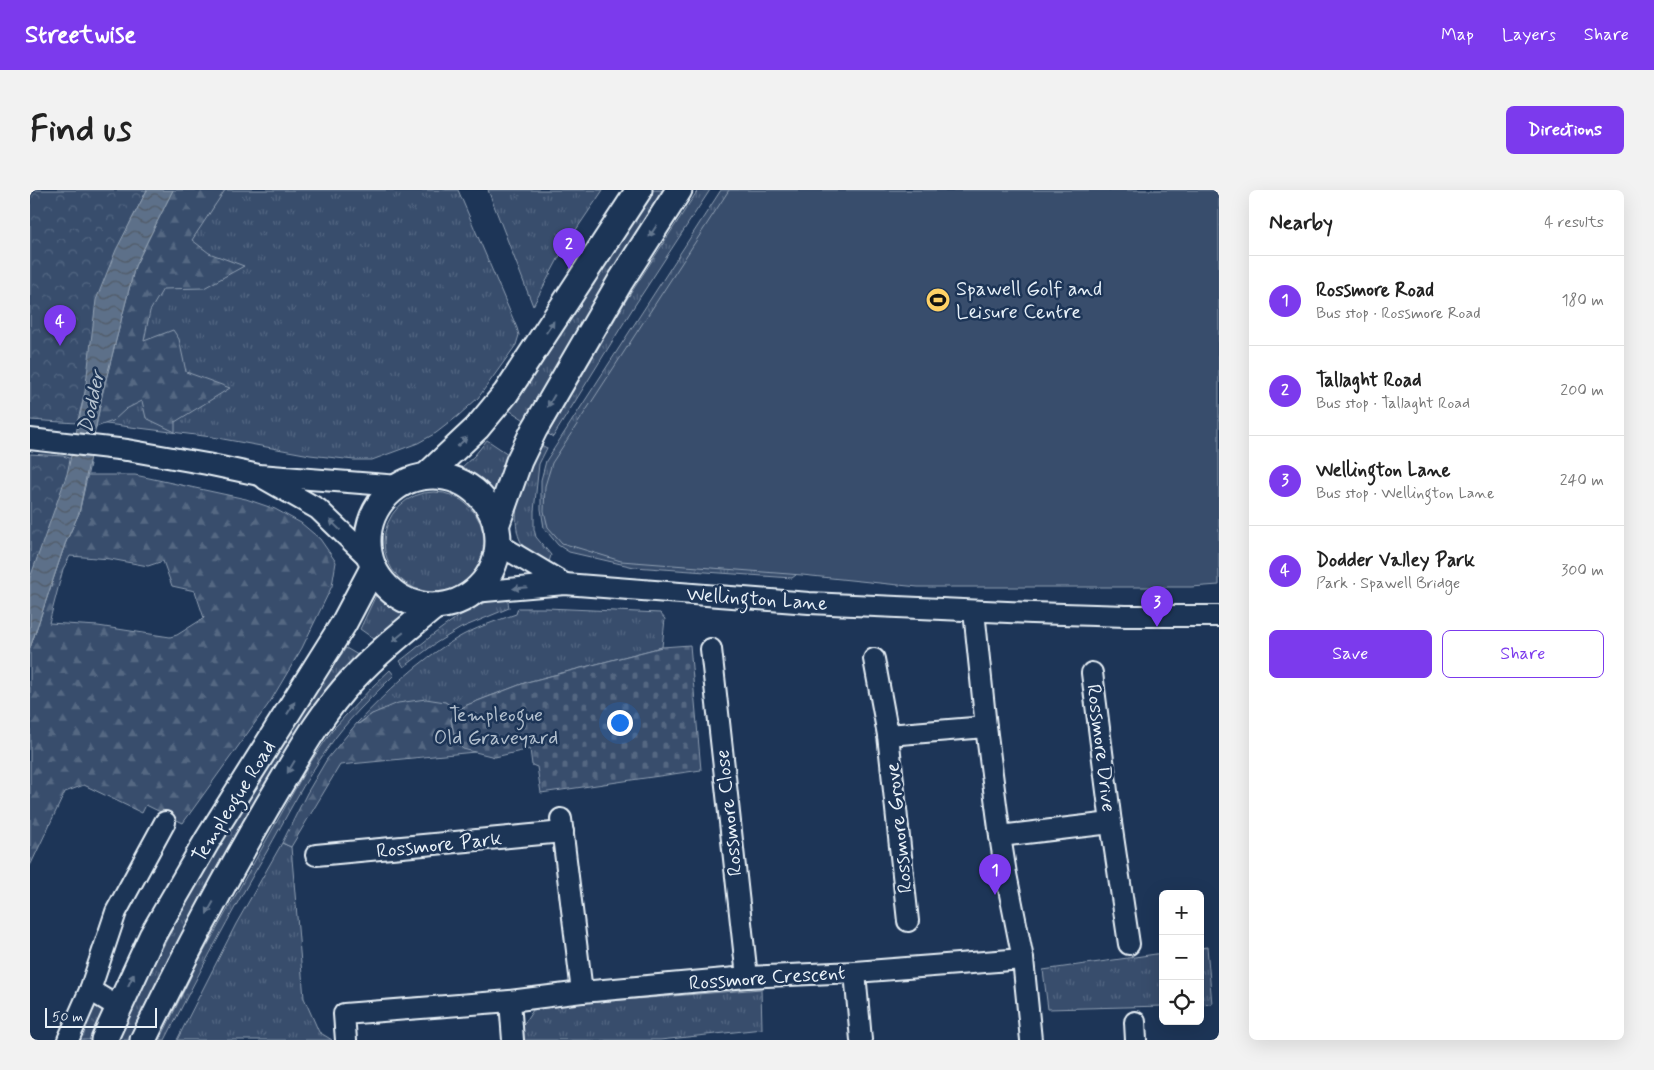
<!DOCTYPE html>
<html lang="en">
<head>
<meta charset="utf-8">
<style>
	body { margin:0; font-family:Mynerve,sans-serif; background:#f2f2f2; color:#222 }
	.controls { position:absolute; right:15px; bottom:15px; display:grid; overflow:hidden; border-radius:8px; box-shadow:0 5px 20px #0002 }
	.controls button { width:45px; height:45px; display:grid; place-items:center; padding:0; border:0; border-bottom:1px solid #e0e0e0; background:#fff; color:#222; font:25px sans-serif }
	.scale { position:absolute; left:15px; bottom:12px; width:112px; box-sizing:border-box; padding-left:5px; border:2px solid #e8f1f8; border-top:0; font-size:14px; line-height:18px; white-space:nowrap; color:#e8f1f8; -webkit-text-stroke:4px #1d3557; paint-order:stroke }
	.you { position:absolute; left:589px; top:532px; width:18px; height:18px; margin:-12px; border:4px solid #fff; border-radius:50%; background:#1a73e8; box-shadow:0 0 0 8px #1a73e833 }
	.badge { display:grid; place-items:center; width:32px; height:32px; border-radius:50%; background:#7c3aed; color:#fff; font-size:16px; font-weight:700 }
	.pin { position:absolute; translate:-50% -41px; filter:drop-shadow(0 1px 2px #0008) }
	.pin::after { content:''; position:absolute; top:26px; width:18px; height:15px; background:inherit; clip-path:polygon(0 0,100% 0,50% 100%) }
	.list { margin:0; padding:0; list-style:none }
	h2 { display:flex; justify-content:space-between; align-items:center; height:65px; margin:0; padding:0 20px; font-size:21px }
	h2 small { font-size:16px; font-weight:400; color:#767676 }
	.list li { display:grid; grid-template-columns:32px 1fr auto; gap:15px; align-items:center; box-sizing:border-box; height:90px; padding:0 20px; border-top:1px solid #e0e0e0 }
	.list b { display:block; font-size:19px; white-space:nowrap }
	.list p { margin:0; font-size:16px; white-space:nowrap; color:#767676 }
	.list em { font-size:16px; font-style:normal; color:#767676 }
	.actions { display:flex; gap:10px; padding:15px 20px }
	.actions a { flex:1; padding:11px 0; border:1px solid #7c3aed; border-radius:8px; text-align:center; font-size:18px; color:#7c3aed }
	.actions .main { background:#7c3aed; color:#fff }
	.icon { flex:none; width:28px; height:28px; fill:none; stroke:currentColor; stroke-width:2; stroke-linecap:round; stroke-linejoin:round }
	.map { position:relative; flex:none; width:1189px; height:850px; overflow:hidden; border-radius:8px }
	header { display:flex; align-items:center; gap:30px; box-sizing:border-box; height:70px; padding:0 25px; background:#7c3aed; color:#fff }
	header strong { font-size:24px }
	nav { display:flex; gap:28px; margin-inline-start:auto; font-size:18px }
	.intro { display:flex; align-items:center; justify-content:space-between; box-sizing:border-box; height:120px; padding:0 30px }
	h1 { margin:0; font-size:35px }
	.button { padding:12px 22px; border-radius:8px; background:#7c3aed; color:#fff; font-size:18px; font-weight:700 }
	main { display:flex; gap:30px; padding:0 30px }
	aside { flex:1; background:#fff; border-radius:8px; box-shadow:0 5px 20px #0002 }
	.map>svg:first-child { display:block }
	.grass { fill:url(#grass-tufts); stroke:#909fb2 }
	.forest { fill:url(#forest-firs); stroke:#909fb2; fill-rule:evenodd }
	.cemetery { fill:url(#cemetery-stones); stroke:#909fb2 }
	.park { fill:url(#park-crowns); stroke:#909fb2 }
	.pitch { fill:#374d6c; stroke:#909fb2 }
	.water { fill:url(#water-waves); stroke:#95a4b5 }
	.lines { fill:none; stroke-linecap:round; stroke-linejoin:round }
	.minor-casing { stroke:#e8f1f8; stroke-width:24 }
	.major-casing { stroke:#e8f1f8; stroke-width:29 }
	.minor { stroke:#1d3557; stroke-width:20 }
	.major { stroke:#1d3557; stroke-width:25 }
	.oneway { fill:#64778f }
	.labels { text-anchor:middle; stroke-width:5; stroke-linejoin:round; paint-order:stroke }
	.poi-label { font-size:20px; fill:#e8f1f8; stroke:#1d3557; text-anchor:start }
	.street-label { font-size:20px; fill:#e8f1f8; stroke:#1d3557 }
	.park-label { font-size:20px; fill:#b3c0ce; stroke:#1d3557 }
	.water-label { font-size:21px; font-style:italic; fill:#b7c4d1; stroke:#1d3557 }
</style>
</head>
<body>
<header>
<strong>Streetwise</strong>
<nav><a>Map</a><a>Layers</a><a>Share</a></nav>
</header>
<div class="intro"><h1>Find us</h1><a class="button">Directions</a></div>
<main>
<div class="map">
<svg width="1189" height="850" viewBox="0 0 1189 850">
	<defs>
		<pattern id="grass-tufts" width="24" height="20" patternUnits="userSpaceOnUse" patternTransform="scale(1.25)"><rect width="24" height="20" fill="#374d6c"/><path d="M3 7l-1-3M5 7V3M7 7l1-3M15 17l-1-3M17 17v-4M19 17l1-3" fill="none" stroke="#546782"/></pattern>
		<pattern id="forest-firs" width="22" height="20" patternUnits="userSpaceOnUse" patternTransform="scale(1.25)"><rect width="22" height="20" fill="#374d6c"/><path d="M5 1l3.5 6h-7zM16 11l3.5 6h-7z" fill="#546782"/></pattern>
		<pattern id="cemetery-stones" width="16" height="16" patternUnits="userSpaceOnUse" patternTransform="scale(1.25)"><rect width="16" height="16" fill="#374d6c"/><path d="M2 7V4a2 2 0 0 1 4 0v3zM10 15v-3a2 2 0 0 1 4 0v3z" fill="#546782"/></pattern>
		<pattern id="park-crowns" width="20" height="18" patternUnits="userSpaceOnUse" patternTransform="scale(1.25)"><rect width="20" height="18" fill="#374d6c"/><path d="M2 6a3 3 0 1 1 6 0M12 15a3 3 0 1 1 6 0" fill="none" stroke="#546782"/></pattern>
		<pattern id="water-waves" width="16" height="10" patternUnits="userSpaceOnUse" patternTransform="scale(1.25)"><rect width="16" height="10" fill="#5d7089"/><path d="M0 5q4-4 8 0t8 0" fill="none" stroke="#505a66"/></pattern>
	</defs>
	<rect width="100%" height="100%" fill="#1d3557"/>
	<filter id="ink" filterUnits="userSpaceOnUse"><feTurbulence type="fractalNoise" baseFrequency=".02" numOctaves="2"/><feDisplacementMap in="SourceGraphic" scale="10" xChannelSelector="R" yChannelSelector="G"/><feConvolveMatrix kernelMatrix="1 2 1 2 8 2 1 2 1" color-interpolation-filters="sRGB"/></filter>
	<g filter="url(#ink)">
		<g class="grass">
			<path d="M 160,0 L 428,0 L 487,138 L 489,145 L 486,155 L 448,208 L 428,226 L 406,243 L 388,253 L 342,270 L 324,270 L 280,265 L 182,247 L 68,233 Z"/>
			<path d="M 458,0 L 573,0 L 535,56 L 503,116 Z"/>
			<path d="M 622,0 L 640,0 L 496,231 L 479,220 Z"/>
			<path d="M 668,0 L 680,0 L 603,118 L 523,247 L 518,244 L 595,112 Z"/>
			<path d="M 691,0 L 709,0 L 766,385 L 762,388 L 604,377 L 539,362 L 528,355 L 514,338 L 511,319 L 511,290 L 516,271 Z"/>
			<path d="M 457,250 L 478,264 L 463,303 L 453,291 L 431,278 L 445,265 Z"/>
			<path d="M 511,255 L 517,258 L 509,274 L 504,321 L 504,339 L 506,347 L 521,365 L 518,375 C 512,371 504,368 499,363 C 471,337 495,281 511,255 Z"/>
			<circle cx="404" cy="352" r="50"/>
			<path d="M 348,401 C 354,411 369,421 381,422 L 347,451 L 330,439 Z"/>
			<path d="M 477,406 L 479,418 L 431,438 L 406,453 L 374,477 L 370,471 C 404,445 434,415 477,406 Z"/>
			<path d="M 488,418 L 517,418 L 630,423 L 635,429 L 632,457 L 497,492 L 437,515 L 428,520 L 415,512 L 342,524 L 328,534 L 327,533 C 357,502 388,471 426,449 C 444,438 466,431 486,424 Z"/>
			<path d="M 316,458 L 333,468 L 101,850 L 87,850 L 103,815 L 169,687 L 281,507 Z"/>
			<path d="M 360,480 L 364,485 C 341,508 316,531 298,558 C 274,591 256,628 236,663 C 200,724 167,787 135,850 L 130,850 L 167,774 L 278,576 L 304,538 L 343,496 Z"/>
			<path d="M 252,653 L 261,657 L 274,808 L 289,842 L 302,850 L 147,850 L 206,734 Z"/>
			<path d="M 1177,757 L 1182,814 L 1170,815 L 1170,758 Z"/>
			<path d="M 1133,763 L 1133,816 L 1018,819 L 1013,780 Z"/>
			<path d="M 731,799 L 732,839 L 630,850 L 493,850 L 492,837 L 505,817 Z"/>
			<path d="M 63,815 L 73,820 L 60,850 L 47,850 Z"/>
		</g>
		<g class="forest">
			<path d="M 143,0 L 195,0 L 162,50 L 179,63 L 214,76 L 174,98 L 133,99 L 120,121 L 114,151 L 143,140 L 149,149 L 156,182 L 200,198 L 145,232 L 145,242 L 116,228 L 112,211 L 96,219 L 83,231 L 66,237 L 72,205 L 105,76 Z"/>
			<path d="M 57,285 L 105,285 L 216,309 L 245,319 L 271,333 L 290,349 L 306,372 L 302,396 L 272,458 L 240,512 L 153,633 L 116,615 L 112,623 L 54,595 L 35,602 L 0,676 L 0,458 L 35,354 L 49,323 ZM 40,366 L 80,369 L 118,376 L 133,371 L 142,396 L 165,401 L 174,428 L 147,445 L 140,447 L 68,436 L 19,433 L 33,379 Z"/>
			<path d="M 396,509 L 415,512 L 428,520 L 421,529 C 424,550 423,556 445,562 L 310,575 L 261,657 L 252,653 L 277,603 L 297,569 L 327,533 L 329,534 L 342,524 L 368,513 Z"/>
		</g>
		<path class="cemetery" d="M 660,455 L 671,580 L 511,603 L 507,577 L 502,575 L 500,559 L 465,567 L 433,559 L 426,553 L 421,529 L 428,520 L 437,515 L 497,492 L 632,457 Z"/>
		<g class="park">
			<path d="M 0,0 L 117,0 L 100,33 L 47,233 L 0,230 Z"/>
			<path d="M 0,264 L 33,266 L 60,274 L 49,323 L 35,354 L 0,458 Z"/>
		</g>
		<path class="pitch" d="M 699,0 L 1189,0 L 1189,395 L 1161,397 L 888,397 L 772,385 L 591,371 L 532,353 L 518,337 L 514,321 L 515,296 L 522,273 Z"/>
		<path class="water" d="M 117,0 L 143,0 L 105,76 L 72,205 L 49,323 L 35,354 L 0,458 L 0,388 L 37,284 L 55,202 L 66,110 L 86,60 Z"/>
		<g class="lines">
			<defs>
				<g id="minor">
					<path d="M 0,249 L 97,260 L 177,274 L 229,285 L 369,296"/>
					<path d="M 235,289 L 288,319 L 340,369"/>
					<path d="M 468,354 L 535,394"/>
					<path d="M 444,402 L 535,394 L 779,413 L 1002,423 L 1096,426 L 1189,426"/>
					<path d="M 944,421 L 956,537 L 970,646 L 976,684 L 993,769 L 1001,850"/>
					<path d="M 681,459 L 717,787"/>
					<path d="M 844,469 L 858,545 L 878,731"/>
					<path d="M 1062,483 L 1081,633 L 1099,754"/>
					<path d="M 858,545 L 956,537"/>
					<path d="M 531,629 L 552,802"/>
					<path d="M 970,646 L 1081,633"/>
					<path d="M 286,665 L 533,642"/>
					<path d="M 825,782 L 831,850"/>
					<path d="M 60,800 L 88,817"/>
					<path d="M 480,811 L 483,850"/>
					<path d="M 1105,832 L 1106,850"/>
					<path d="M 38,850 L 60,800 L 86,722 L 135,632"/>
					<path d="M 316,850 L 314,824 L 480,811 L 552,802 L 717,787 L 825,782 L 993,769"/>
				</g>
				<g id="major">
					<path d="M 396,286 L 447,238 L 476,203 L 609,0"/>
					<circle cx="403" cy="351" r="65"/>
					<path d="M 466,336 L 489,271 L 504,240 L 590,92 L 649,0"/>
					<path d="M 74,850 L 122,746 L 177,651 L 314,433 L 343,378"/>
					<path d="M 113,850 C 152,770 193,692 238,615 C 264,572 288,526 323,489 C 348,462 377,439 405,416"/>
				</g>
			</defs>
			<use href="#minor" class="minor-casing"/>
			<use href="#major" class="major-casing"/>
			<use href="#minor" class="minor"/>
			<use href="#major" class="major"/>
		</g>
		<defs><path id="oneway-solid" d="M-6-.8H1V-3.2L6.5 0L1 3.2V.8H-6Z" transform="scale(1.25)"/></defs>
		<g class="oneway">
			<use href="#oneway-solid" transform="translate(623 41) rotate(123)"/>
			<use href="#oneway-solid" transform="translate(520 137) rotate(-57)"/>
			<use href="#oneway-solid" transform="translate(521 211) rotate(120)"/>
			<use href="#oneway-solid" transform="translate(432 252) rotate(-43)"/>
			<use href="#oneway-solid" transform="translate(305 335) rotate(-136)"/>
			<use href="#oneway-solid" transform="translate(490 398) rotate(175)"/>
			<use href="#oneway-solid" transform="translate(368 447) rotate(140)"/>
			<use href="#oneway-solid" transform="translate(261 518) rotate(-58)"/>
			<use href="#oneway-solid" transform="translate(261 577) rotate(121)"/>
			<use href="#oneway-solid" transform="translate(180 718) rotate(119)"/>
			<use href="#oneway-solid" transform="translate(101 790) rotate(-64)"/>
		</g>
	</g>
	<defs>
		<symbol id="stadium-disc" viewBox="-11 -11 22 22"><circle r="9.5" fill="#ffd166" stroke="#1d3557"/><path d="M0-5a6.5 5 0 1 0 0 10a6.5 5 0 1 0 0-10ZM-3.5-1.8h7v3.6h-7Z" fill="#111"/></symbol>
	</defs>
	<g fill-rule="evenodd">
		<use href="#stadium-disc" x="894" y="96" width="28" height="28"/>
	</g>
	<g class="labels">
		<g class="poi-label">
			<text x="926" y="105">Spawell Golf and<tspan x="926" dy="23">Leisure Centre</tspan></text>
		</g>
		<g class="street-label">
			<text transform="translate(727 408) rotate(4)" y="7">Wellington Lane</text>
			<text transform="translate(1072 558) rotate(83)" y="7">Rossmore Drive</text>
			<text transform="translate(203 611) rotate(-58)" y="7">Templeogue Road</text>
			<text transform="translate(698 623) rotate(-96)" y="7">Rossmore Close</text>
			<text transform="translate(868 638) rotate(-96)" y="7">Rossmore Grove</text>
			<text transform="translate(409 654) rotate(-6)" y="7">Rossmore Park</text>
			<text transform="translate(737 787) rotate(-4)" y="7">Rossmore Crescent</text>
		</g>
		<g class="park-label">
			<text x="466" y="531">Templeogue<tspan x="466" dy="23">Old Graveyard</tspan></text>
		</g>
		<g class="water-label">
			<text transform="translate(61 212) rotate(-78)" y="7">Dodder</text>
		</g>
	</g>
</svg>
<div class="controls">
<button>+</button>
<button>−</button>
<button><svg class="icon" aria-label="locate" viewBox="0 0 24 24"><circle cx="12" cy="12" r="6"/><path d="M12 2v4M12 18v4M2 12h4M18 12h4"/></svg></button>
</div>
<div class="scale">50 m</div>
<div class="you"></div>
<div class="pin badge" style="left:965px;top:705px">1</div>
<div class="pin badge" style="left:539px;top:79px">2</div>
<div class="pin badge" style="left:1127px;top:437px">3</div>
<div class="pin badge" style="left:30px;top:156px">4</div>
</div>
<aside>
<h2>Nearby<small>4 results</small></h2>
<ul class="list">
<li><span class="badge">1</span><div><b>Rossmore Road</b><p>Bus stop · Rossmore Road</p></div><em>180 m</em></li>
<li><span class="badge">2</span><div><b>Tallaght Road</b><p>Bus stop · Tallaght Road</p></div><em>200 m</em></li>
<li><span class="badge">3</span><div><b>Wellington Lane</b><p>Bus stop · Wellington Lane</p></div><em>240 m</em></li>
<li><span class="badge">4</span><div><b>Dodder Valley Park</b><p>Park · Spawell Bridge</p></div><em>300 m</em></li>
</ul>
<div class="actions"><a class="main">Save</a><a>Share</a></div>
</aside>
</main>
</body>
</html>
